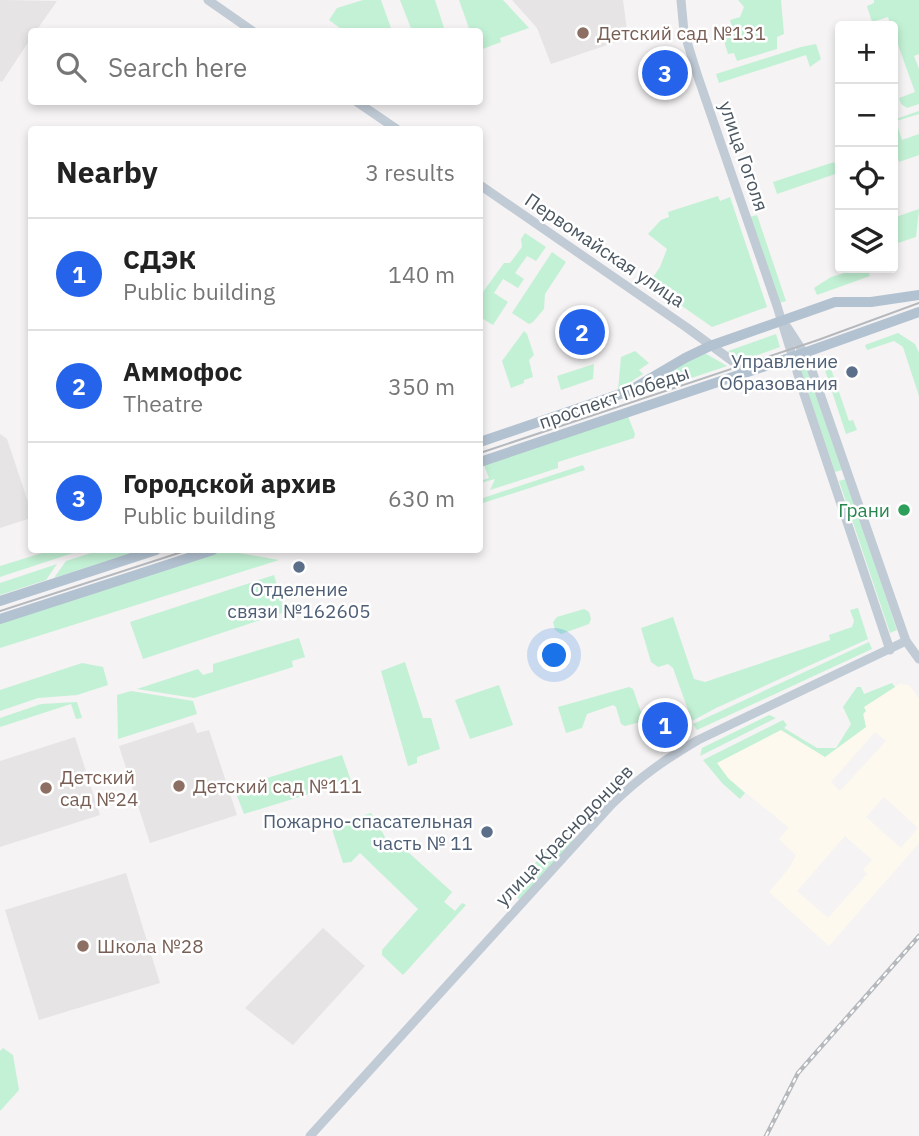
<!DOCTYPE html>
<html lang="en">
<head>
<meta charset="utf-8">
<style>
	body { margin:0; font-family:"IBM Plex Sans",sans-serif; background:#f2f2f2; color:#222 }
	.controls { position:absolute; right:21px; top:21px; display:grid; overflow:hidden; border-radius:7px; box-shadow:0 4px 10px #0003 }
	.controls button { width:63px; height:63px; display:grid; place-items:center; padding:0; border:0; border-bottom:2px solid #e0e0e0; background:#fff; color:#222; font:35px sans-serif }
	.you { position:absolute; left:555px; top:656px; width:24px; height:24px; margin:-18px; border:5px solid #fff; border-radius:50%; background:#1a73e8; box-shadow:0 0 0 10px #1a73e833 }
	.badge { display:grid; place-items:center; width:46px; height:46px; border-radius:50%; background:#2563eb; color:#fff; font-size:23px; font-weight:700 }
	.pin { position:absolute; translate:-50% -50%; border:4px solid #fff; box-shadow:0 2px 7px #0006 }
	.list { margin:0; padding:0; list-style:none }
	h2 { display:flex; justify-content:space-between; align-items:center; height:91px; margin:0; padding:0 28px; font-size:30px }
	h2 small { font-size:23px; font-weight:400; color:#767676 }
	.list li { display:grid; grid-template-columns:46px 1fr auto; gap:21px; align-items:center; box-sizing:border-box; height:112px; padding:0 28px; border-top:2px solid #e0e0e0 }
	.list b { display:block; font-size:26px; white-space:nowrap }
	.list p { margin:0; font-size:23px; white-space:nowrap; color:#767676 }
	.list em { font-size:23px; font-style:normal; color:#767676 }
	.icon { flex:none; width:38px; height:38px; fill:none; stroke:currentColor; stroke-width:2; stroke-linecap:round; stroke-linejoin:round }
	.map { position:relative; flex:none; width:919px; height:1136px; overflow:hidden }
	.search { position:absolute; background:#fff; box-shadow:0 4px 10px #0003; left:28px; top:28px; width:455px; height:77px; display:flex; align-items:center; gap:18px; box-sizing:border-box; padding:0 24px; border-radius:7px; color:#767676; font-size:26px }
	.panel { position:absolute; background:#fff; box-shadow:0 4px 10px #0003; left:28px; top:126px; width:455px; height:427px; border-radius:7px }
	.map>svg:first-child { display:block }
	.commercial { fill:#fdf9ef; fill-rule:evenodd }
	.education { fill:#e6e4e5 }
	.green { fill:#c3f1d5 }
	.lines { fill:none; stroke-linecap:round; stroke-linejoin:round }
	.secondary { stroke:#c1cbd6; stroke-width:9 }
	.primary { stroke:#b3c2d1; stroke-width:10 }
	.tram { stroke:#b5b8bd; stroke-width:2 }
	.rail-casing { stroke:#b5b8bd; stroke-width:4.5 }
	.rail { stroke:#fff; stroke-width:2; stroke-dasharray:5; stroke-linecap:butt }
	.education-dot { fill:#8d6e63; stroke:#fff; stroke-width:2.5 }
	.service-dot { fill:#5c6f8a; stroke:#fff; stroke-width:2.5 }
	.leisure-dot { fill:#2e9e5b; stroke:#fff; stroke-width:2.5 }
	.labels { text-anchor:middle; stroke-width:5; stroke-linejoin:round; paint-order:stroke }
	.education-label { font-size:19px; fill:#785e54; stroke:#fff; text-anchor:start }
	.street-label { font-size:19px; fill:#4a5661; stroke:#fff }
	.service-label { font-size:19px; fill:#4e5e75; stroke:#fff; text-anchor:end }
	.leisure-label { font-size:19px; fill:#27864d; stroke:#fff; text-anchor:end }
</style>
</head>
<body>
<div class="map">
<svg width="919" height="1136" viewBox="0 0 919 1136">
	<rect width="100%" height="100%" fill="#f5f3f3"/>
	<path class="commercial" d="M 899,684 L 909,685 L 919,699 L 919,843 L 829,946 L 769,892 L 790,867 L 796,855 L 779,839 L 789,828 L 728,778 L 717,763 L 781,730 L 825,757 L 866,727 L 863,708 ZM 875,732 L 886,741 L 840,791 L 831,782 ZM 884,797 L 918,828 L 901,848 L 866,817 ZM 845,836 L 872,860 L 863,870 L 867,874 L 828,918 L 797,891 Z"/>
	<g class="education">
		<path d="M 0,0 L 57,1 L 36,31 L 32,32 L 31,38 L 2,82 L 0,81 Z"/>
		<path d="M 512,0 L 623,0 L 628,38 L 551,64 L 537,28 Z"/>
		<path d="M 0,434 L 7,439 L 32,514 L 31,518 L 0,528 Z"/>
		<path d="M 193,722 L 197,733 L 209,730 L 237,815 L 150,843 L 119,746 Z"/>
		<path d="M 75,737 L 100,815 L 0,847 L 0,761 Z"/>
		<path d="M 126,873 L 160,983 L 39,1020 L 5,910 Z"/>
		<path d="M 323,928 L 365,966 L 293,1045 L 245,1008 Z"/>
	</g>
	<g class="green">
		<path d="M 363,0 L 381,0 L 392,31 L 344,31 L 329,20 L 337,8 Z"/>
		<path d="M 400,0 L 435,0 L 445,31 L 412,31 Z"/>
		<path d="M 459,0 L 503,0 L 529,28 L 500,38 L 501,42 L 480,50 L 480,32 L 470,31 Z"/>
		<path d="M 738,0 L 781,0 L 784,34 L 777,37 L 777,49 L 737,61 L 734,53 L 728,54 L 722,35 L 733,31 L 730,20 L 740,17 L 744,7 Z"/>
		<path d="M 874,0 L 919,0 L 919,54 L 914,56 L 919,69 L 919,104 L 907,108 L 901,104 L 899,98 L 915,92 L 893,31 L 893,26 L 891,26 L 888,17 L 872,22 L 867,6 L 874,3 Z"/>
		<path d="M 816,44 L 821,59 L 810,67 L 806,55 L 719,83 L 716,74 L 801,47 Z"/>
		<path d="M 919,111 L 919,114 L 896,121 L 902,140 L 919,134 L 919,155 L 899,162 L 896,151 L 893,152 L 893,120 Z"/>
		<path d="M 834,162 L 838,173 L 777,194 L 773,182 Z"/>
		<path d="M 718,196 L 720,201 L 730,197 L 767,307 L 712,327 L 649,283 L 660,267 L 667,249 L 648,234 L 661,220 L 669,217 L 668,212 Z"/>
		<path d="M 919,209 L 916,237 L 895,244 L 893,241 L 893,218 Z"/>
		<path d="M 757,215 L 786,301 L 779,303 L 750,217 Z"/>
		<path d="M 525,233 L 546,247 L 536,261 L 527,256 L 515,273 L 524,279 L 518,288 L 503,279 L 494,293 L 508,302 L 493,325 L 480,317 L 480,296 L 504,263 L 510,263 L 522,247 L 521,239 Z"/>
		<path d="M 552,252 L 566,262 L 545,294 L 544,309 L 533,322 L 529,324 L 512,313 Z"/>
		<path d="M 862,268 L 867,268 L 870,276 L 817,295 L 814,288 L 831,277 Z"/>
		<path d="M 524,331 L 527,334 L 534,355 L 529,360 L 533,377 L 524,380 L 524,383 L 511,388 L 502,361 Z"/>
		<path d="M 898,333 L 915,344 L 919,353 L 919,396 L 903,347 L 894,341 L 867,350 L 865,345 Z"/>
		<path d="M 776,334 L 780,347 L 744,360 L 728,351 Z"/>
		<path d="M 635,351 L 649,363 L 639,370 L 643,374 L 618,390 L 621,357 Z"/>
		<path d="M 703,352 L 727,366 L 635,397 L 634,391 Z"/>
		<path d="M 594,364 L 593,379 L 561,390 L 557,376 Z"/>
		<path d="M 823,364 L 830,366 L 849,421 L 853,420 L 857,430 L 846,434 Z"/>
		<path d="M 807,368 L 842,470 L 835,472 L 800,370 Z"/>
		<path d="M 627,414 L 635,434 L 634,438 L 558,462 L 558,468 L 490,490 L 495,479 L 480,483 L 480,481 L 489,478 L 483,463 Z"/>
		<path d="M 583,465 L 585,470 L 480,504 L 480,499 Z"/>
		<path d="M 846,479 L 897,630 L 890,633 L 839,481 Z"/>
		<path d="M 52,550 L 78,550 L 79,551 L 0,577 L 0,566 Z"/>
		<path d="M 100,550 L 141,550 L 54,578 L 66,561 Z"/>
		<path d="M 222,550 L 279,560 L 0,648 L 0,623 Z"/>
		<path d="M 57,564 L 46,580 L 0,595 L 0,583 Z"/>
		<path d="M 274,575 L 285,612 L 143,659 L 130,622 Z"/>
		<path d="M 858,608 L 868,639 L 716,708 L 692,721 L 673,668 L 668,664 L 658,667 L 651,662 L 641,628 L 673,617 L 694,679 L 705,682 L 830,640 L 829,635 L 852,627 L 854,621 L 850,610 Z"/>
		<path d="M 584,609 L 589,612 L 591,619 L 589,624 L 561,634 L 555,630 L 553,622 L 557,617 Z"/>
		<path d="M 299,638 L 305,657 L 292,661 L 293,667 L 194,698 L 137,689 L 198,669 L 203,675 L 213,672 L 213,664 Z"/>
		<path d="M 869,642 L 872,649 L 697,730 L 693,724 Z"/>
		<path d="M 405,662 L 423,718 L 431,718 L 440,749 L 417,757 L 417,763 L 408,766 L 381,671 Z"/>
		<path d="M 82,663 L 103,667 L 108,685 L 77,695 L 38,698 L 0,711 L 0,690 Z"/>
		<path d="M 892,683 L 895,687 L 864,707 L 866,711 L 863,714 L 866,727 L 825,757 L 781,730 L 717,763 L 728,778 L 745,793 L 740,799 L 722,783 L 703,760 L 783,720 L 787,725 L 784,728 L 817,748 L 836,748 L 851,724 L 843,707 L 857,687 L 861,687 L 864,694 Z"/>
		<path d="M 499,685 L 513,725 L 470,739 L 455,700 Z"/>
		<path d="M 629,687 L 633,689 L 643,718 L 640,722 L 625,726 L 621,724 L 616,707 L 613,705 L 587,714 L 582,728 L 566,733 L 558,707 Z"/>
		<path d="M 131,691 L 193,701 L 197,714 L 118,739 L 117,695 Z"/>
		<path d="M 77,702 L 82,718 L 76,719 L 71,704 L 0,727 L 0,718 L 41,704 Z"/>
		<path d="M 769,715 L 776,718 L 700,756 L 702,748 Z"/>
		<path d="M 342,755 L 351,781 L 244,814 L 234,788 Z"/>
		<path d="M 371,813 L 385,837 L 383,841 L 392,848 L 398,843 L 452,892 L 444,902 L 455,911 L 462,903 L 466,905 L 403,975 L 382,955 L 382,950 L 418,909 L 360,853 L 351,862 L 343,863 L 331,826 Z"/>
		<path d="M 565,830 L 575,840 L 521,901 L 510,891 Z"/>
		<path d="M 3,1048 L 13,1055 L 19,1090 L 0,1111 L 0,1051 Z"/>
	</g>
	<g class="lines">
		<g class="secondary">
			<path d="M 208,0 L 254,32"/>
			<path d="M 681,0 L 684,32 L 698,77 L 777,306 L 803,391 L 890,650"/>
			<path d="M 357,102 L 398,130"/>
			<path d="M 480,185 L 686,327 L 746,371"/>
			<path d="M 787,327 L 804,353 L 810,365 L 906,641 L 919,659"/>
			<path d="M 310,1136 L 612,804 C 640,777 664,760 698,740 L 906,641"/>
		</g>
		<g class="primary">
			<path d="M 480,442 L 629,391 L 685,358 L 710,346 L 835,302 L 871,302 L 919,295"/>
			<path d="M 480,462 L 804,353 L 919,312"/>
			<path d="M 0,601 L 156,550"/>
			<path d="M 0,619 L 213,550"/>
		</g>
		<g class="tram">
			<path d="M 480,453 L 818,340 L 919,303"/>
			<path d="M 0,611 L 188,550"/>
		</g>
		<defs>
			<path id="rail" d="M 766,1136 L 798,1073 L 919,936"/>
		</defs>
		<use href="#rail" class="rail-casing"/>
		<use href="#rail" class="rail"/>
	</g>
	<g class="education-dot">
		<circle cx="583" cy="33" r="7"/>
		<circle cx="179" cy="786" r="7"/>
		<circle cx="46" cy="788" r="7"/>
		<circle cx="83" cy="946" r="7"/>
	</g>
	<g class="service-dot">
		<circle cx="852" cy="372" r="7"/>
		<circle cx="299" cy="567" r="7"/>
		<circle cx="487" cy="832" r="7"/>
	</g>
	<circle class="leisure-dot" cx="904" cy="510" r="7"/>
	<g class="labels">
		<g class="education-label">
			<text x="597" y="40">Детский сад №131</text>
			<text x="60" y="784">Детский<tspan x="60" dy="22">сад №24</tspan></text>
			<text x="193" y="793">Детский сад №111</text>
			<text x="97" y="953">Школа №28</text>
		</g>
		<g class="street-label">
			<text transform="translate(744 156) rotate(71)" y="7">улица Гоголя</text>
			<text transform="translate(605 250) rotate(34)" y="7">Первомайская улица</text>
			<text transform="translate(614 397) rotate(-19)" y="7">проспект Победы</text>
			<text transform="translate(564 835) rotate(-46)" y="7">улица Краснодонцев</text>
		</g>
		<g class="service-label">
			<text x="838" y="368">Управление<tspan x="838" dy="22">Образования</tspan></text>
			<text x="299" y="596" text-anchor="middle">Отделение<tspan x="299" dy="22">связи №162605</tspan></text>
			<text x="473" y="828">Пожарно-спасательная<tspan x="473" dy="22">часть № 11</tspan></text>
		</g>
		<g class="leisure-label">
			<text x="890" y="517">Грани</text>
		</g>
	</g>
</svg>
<div class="controls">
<button>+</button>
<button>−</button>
<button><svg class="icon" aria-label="locate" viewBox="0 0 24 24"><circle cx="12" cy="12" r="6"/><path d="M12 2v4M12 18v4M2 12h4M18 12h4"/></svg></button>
<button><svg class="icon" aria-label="layers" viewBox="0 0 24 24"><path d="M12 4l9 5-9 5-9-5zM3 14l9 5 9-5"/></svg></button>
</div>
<div class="you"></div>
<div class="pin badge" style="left:665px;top:725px">1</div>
<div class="pin badge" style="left:582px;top:332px">2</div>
<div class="pin badge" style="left:665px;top:73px">3</div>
<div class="search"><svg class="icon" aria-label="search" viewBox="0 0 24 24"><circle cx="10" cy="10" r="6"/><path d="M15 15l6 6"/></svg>Search here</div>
<section class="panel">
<h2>Nearby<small>3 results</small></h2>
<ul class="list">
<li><span class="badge">1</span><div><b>СДЭК</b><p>Public building</p></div><em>140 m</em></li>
<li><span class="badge">2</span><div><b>Аммофос</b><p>Theatre</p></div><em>350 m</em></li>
<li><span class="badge">3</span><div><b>Городской архив</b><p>Public building</p></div><em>630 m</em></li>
</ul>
</section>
</div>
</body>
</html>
